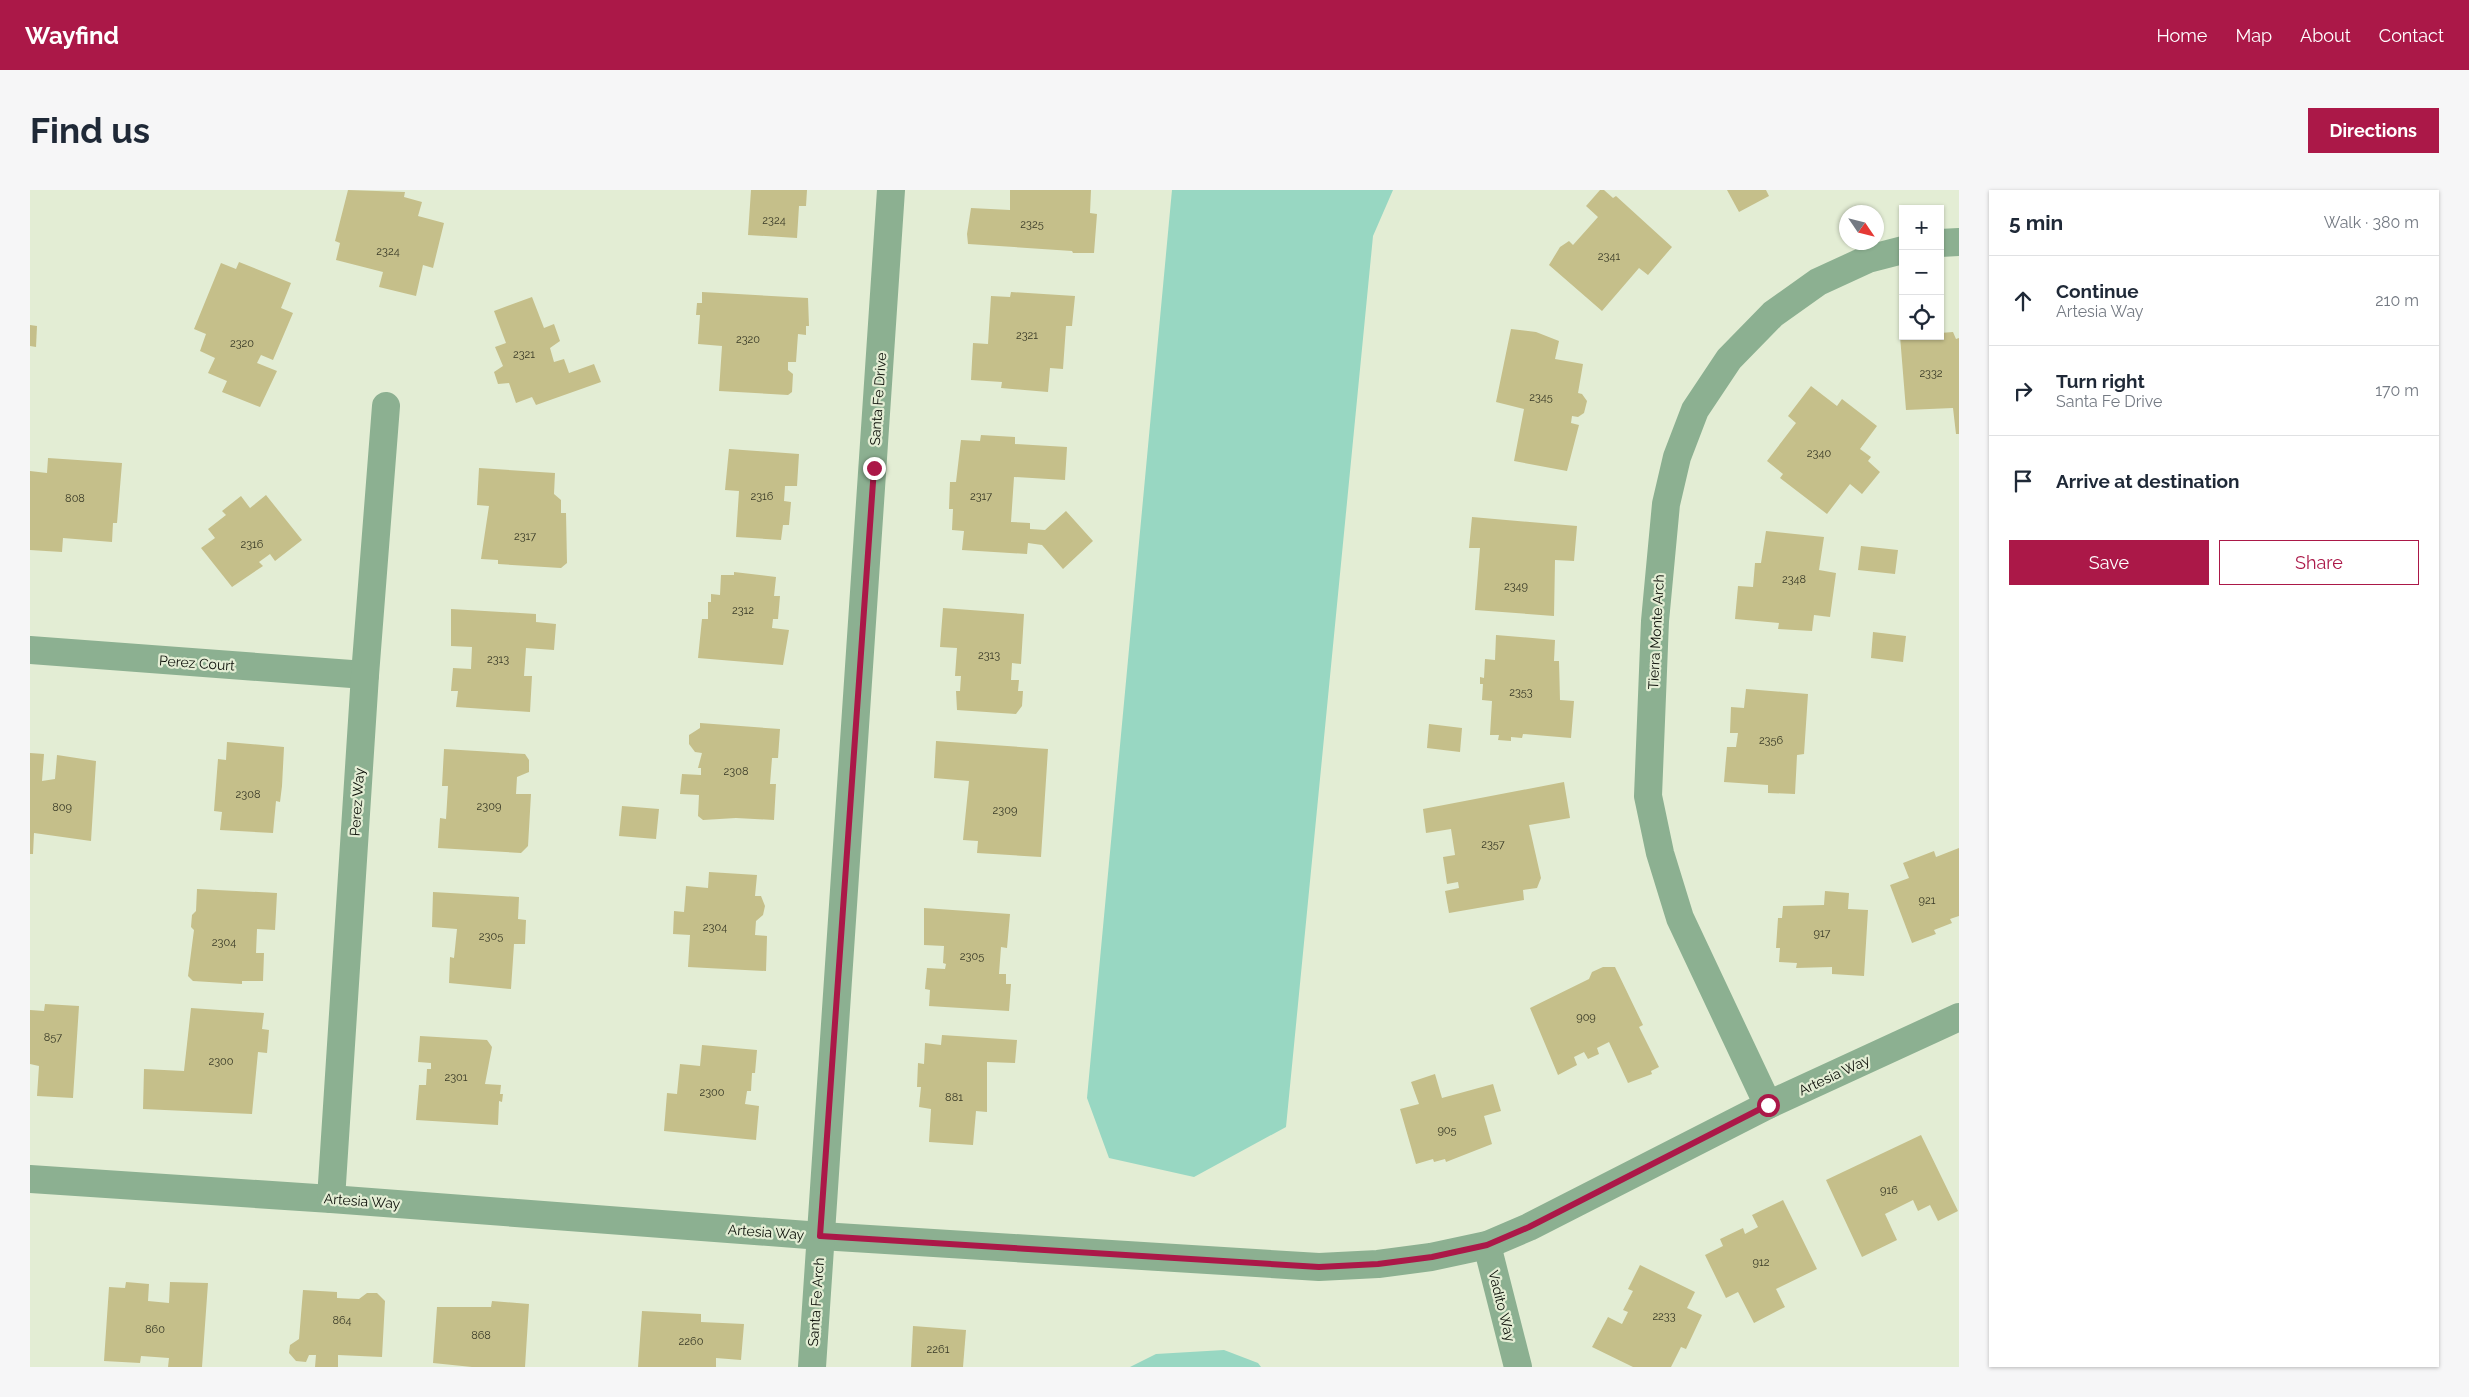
<!DOCTYPE html>
<html lang="en">
<head>
<meta charset="utf-8">
<style>
	body { margin:0; font-family:Raleway,sans-serif; background:#f6f6f7; color:#1f2937 }
	.controls { position:absolute; right:15px; top:15px; display:grid; overflow:hidden; border-radius:0px; box-shadow:0 1px 4px #0004 }
	.controls button { width:45px; height:45px; display:grid; place-items:center; padding:0; border:0; border-bottom:1px solid #e0e1e3; background:#fff; color:#1f2937; font:25px sans-serif }
	.compass { position:absolute; left:1809px; top:15px; width:45px; height:45px; border-radius:50%; background:#fff; box-shadow:0 1px 4px #0004; rotate:125deg }
	.stop { position:absolute; width:15px; height:15px; margin:-11px; border:4px solid #ab1848; border-radius:50%; background:#fff }
	.stop.end { background:#ab1848; border-color:#fff; box-shadow:0 1px 5px #0008 }
	.list { margin:0; padding:0; list-style:none }
	h2 { display:flex; justify-content:space-between; align-items:center; height:65px; margin:0; padding:0 20px; font-size:21px }
	h2 small { font-size:16px; font-weight:400; color:#747a83 }
	.list li { display:grid; grid-template-columns:32px 1fr auto; gap:15px; align-items:center; box-sizing:border-box; height:90px; padding:0 20px; border-top:1px solid #e0e1e3 }
	.list b { display:block; font-size:19px; white-space:nowrap }
	.list p { margin:0; font-size:16px; white-space:nowrap; color:#747a83 }
	.list em { font-size:16px; font-style:normal; color:#747a83 }
	.actions { display:flex; gap:10px; padding:15px 20px }
	.actions a { flex:1; padding:11px 0; border:1px solid #ab1848; border-radius:0px; text-align:center; font-size:18px; color:#ab1848 }
	.actions .main { background:#ab1848; color:#fff }
	.icon { flex:none; width:28px; height:28px; fill:none; stroke:currentColor; stroke-width:2; stroke-linecap:round; stroke-linejoin:round }
	.map { position:relative; flex:none; width:1929px; height:1177px; overflow:hidden; border-radius:0px }
	header { display:flex; align-items:center; gap:30px; box-sizing:border-box; height:70px; padding:0 25px; background:#ab1848; color:#fff }
	header strong { font-size:24px }
	nav { display:flex; gap:28px; margin-inline-start:auto; font-size:18px }
	.intro { display:flex; align-items:center; justify-content:space-between; box-sizing:border-box; height:120px; padding:0 30px }
	h1 { margin:0; font-size:35px }
	.button { padding:12px 22px; border-radius:0px; background:#ab1848; color:#fff; font-size:18px; font-weight:700 }
	main { display:flex; gap:30px; padding:0 30px }
	aside { flex:1; background:#fff; border-radius:0px; box-shadow:0 1px 4px #0004 }
	.map>svg:first-child { display:block }
	.water { fill:#98d7c2 }
	.building { fill:#c5bf8a }
	.lines { fill:none; stroke-linecap:round; stroke-linejoin:round }
	.minor { stroke:#8cb091; stroke-width:28 }
	.route { stroke:#ab1848; stroke-width:6 }
	.labels { text-anchor:middle; stroke-width:4.5; stroke-linejoin:round; paint-order:stroke }
	.number-label { font-size:11px; fill:#393a27 }
	.street-label { font-size:14px; fill:#0a0d06; stroke:#e3edd4 }
</style>
</head>
<body>
<header>
<strong>Wayfind</strong>
<nav><a>Home</a><a>Map</a><a>About</a><a>Contact</a></nav>
</header>
<div class="intro"><h1>Find us</h1><a class="button">Directions</a></div>
<main>
<div class="map">
<svg width="1929" height="1177" viewBox="0 0 1929 1177">
	<rect width="100%" height="100%" fill="#e3edd4"/>
	<g class="water">
		<path d="M 1142,0 L 1363,0 L 1343,46 L 1256,937 L 1164,987 L 1079,968 L 1057,908 Z"/>
		<path d="M 1194,1160 L 1228,1173 L 1231,1177 L 1100,1177 L 1126,1164 Z"/>
	</g>
	<g class="building">
		<path d="M 318,0 L 375,2 L 374,7 L 392,12 L 388,26 L 414,33 L 403,78 L 393,75 L 386,106 L 349,97 L 353,82 L 306,70 L 310,53 L 305,51 Z"/>
		<path d="M 721,0 L 777,0 L 776,16 L 769,16 L 767,48 L 718,45 Z"/>
		<path d="M 980,0 L 1061,0 L 1060,23 L 1067,24 L 1064,63 L 1043,63 L 1042,61 L 938,54 L 937,44 L 941,18 L 980,20 Z"/>
		<path d="M 1570,0 L 1574,0 L 1583,8 L 1586,6 L 1642,57 L 1618,85 L 1609,78 L 1572,121 L 1519,75 L 1530,57 L 1539,51 L 1543,55 L 1568,27 L 1556,16 Z"/>
		<path d="M 1697,0 L 1736,0 L 1739,6 L 1709,22 Z"/>
		<path d="M 209,72 L 261,93 L 251,118 L 263,123 L 243,170 L 231,165 L 227,173 L 247,181 L 230,217 L 192,202 L 197,191 L 178,183 L 185,168 L 170,161 L 176,144 L 164,139 L 191,73 L 206,79 Z"/>
		<path d="M 672,102 L 778,108 L 779,136 L 776,136 L 776,145 L 768,144 L 766,172 L 758,172 L 758,180 L 763,184 L 762,202 L 758,205 L 689,201 L 692,156 L 668,154 L 670,125 L 666,125 L 667,113 L 672,113 Z"/>
		<path d="M 981,102 L 1045,106 L 1042,136 L 1036,136 L 1033,179 L 1020,178 L 1018,202 L 971,198 L 972,192 L 941,190 L 943,153 L 958,154 L 961,106 L 980,107 Z"/>
		<path d="M 502,107 L 514,138 L 524,134 L 530,151 L 520,158 L 524,172 L 534,169 L 539,183 L 564,174 L 571,192 L 506,215 L 502,207 L 486,213 L 479,193 L 468,194 L 464,182 L 473,176 L 465,157 L 476,153 L 464,121 Z"/>
		<path d="M 0,135 L 7,136 L 6,157 L 0,156 Z"/>
		<path d="M 1481,139 L 1506,142 L 1529,151 L 1525,169 L 1553,174 L 1548,203 L 1552,204 L 1557,211 L 1554,223 L 1548,227 L 1542,226 L 1541,233 L 1549,235 L 1537,281 L 1484,271 L 1494,219 L 1466,212 Z"/>
		<path d="M 1923,142 L 1926,149 L 1929,148 L 1929,244 L 1926,244 L 1923,218 L 1876,220 L 1870,146 L 1873,144 L 1873,146 L 1910,146 L 1910,143 Z"/>
		<path d="M 1781,196 L 1807,216 L 1812,209 L 1847,236 L 1830,259 L 1841,267 L 1838,271 L 1850,282 L 1832,304 L 1820,294 L 1797,324 L 1750,288 L 1753,284 L 1737,271 L 1766,233 L 1758,226 Z"/>
		<path d="M 951,245 L 985,247 L 985,254 L 1037,257 L 1035,290 L 984,287 L 981,332 L 1000,333 L 1000,339 L 1015,340 L 1036,321 L 1063,351 L 1033,379 L 1012,355 L 998,353 L 997,364 L 932,360 L 934,341 L 922,340 L 923,319 L 919,319 L 920,292 L 926,292 L 931,250 L 950,251 Z"/>
		<path d="M 699,259 L 769,264 L 767,296 L 755,296 L 754,311 L 761,312 L 759,335 L 753,335 L 751,350 L 706,347 L 709,301 L 695,300 Z"/>
		<path d="M 18,268 L 92,273 L 87,333 L 83,333 L 82,352 L 33,348 L 32,362 L 0,360 L 0,281 L 17,283 Z"/>
		<path d="M 449,278 L 525,283 L 524,304 L 531,310 L 531,323 L 536,323 L 537,373 L 531,378 L 468,374 L 468,370 L 451,369 L 459,316 L 447,315 Z"/>
		<path d="M 236,305 L 272,350 L 245,371 L 240,364 L 229,372 L 233,376 L 202,397 L 171,358 L 185,348 L 178,339 L 196,325 L 192,321 L 211,306 L 220,318 Z"/>
		<path d="M 1442,327 L 1547,336 L 1544,371 L 1525,370 L 1524,426 L 1445,420 L 1450,358 L 1439,358 Z"/>
		<path d="M 1736,341 L 1794,347 L 1789,380 L 1806,383 L 1800,427 L 1784,425 L 1782,441 L 1748,439 L 1749,433 L 1705,429 L 1708,396 L 1723,397 L 1725,373 L 1731,373 Z"/>
		<path d="M 1831,356 L 1868,360 L 1865,384 L 1828,380 Z"/>
		<path d="M 704,382 L 746,387 L 744,406 L 750,406 L 748,429 L 743,429 L 742,438 L 759,440 L 753,475 L 668,468 L 672,429 L 678,429 L 678,412 L 681,412 L 681,404 L 690,405 L 691,385 L 704,385 Z"/>
		<path d="M 913,418 L 994,424 L 991,474 L 982,473 L 981,490 L 989,490 L 988,501 L 993,501 L 992,516 L 986,524 L 927,520 L 926,501 L 930,501 L 931,486 L 925,486 L 927,458 L 910,457 Z"/>
		<path d="M 421,419 L 506,424 L 506,432 L 526,434 L 524,460 L 496,458 L 494,486 L 502,486 L 500,522 L 426,517 L 428,501 L 421,501 L 423,478 L 441,479 L 442,457 L 421,456 Z"/>
		<path d="M 1843,442 L 1876,446 L 1873,472 L 1841,468 Z"/>
		<path d="M 1466,445 L 1525,450 L 1524,471 L 1529,471 L 1530,510 L 1544,511 L 1541,548 L 1493,544 L 1492,548 L 1481,547 L 1481,551 L 1468,550 L 1469,545 L 1460,545 L 1462,511 L 1452,510 L 1453,494 L 1450,494 L 1450,487 L 1454,488 L 1455,469 L 1465,470 Z"/>
		<path d="M 1716,499 L 1778,504 L 1774,564 L 1767,565 L 1765,604 L 1738,603 L 1738,595 L 1694,592 L 1697,557 L 1706,557 L 1708,543 L 1700,543 L 1701,517 L 1714,518 Z"/>
		<path d="M 670,533 L 750,539 L 748,568 L 742,568 L 740,594 L 746,594 L 744,630 L 706,628 L 673,630 L 668,626 L 669,605 L 650,604 L 652,584 L 671,585 L 671,578 L 668,578 L 672,563 L 665,562 L 659,554 L 659,545 L 670,538 Z"/>
		<path d="M 1399,534 L 1432,538 L 1430,562 L 1397,558 Z"/>
		<path d="M 906,551 L 1018,559 L 1011,667 L 947,663 L 948,651 L 933,650 L 939,591 L 904,588 Z"/>
		<path d="M 197,552 L 254,557 L 252,596 L 250,612 L 246,611 L 243,643 L 190,640 L 192,622 L 184,621 L 188,569 L 196,570 Z"/>
		<path d="M 414,559 L 495,564 L 499,570 L 499,582 L 487,587 L 486,604 L 501,604 L 498,656 L 491,663 L 408,658 L 410,628 L 416,629 L 418,596 L 412,596 Z"/>
		<path d="M 0,563 L 14,564 L 12,591 L 25,589 L 27,565 L 66,571 L 61,651 L 4,643 L 3,664 L 0,664 Z"/>
		<path d="M 1534,592 L 1540,628 L 1499,635 L 1511,688 L 1507,698 L 1493,700 L 1494,710 L 1419,723 L 1415,701 L 1429,698 L 1428,692 L 1417,694 L 1413,667 L 1425,665 L 1421,639 L 1396,643 L 1393,619 Z"/>
		<path d="M 592,616 L 629,619 L 626,649 L 589,646 Z"/>
		<path d="M 1929,658 L 1929,726 L 1920,729 L 1922,733 L 1904,740 L 1906,744 L 1882,753 L 1860,695 L 1879,688 L 1873,673 L 1904,661 L 1906,667 Z"/>
		<path d="M 679,682 L 727,685 L 725,706 L 731,706 L 735,716 L 733,725 L 726,731 L 725,745 L 737,746 L 736,781 L 658,777 L 660,745 L 643,744 L 644,721 L 654,722 L 656,696 L 678,698 Z"/>
		<path d="M 167,699 L 247,703 L 245,740 L 227,739 L 226,763 L 234,763 L 233,791 L 212,791 L 212,794 L 163,791 L 158,786 L 164,740 L 161,737 L 162,725 L 166,721 Z"/>
		<path d="M 1795,701 L 1819,703 L 1818,719 L 1838,720 L 1834,786 L 1802,784 L 1802,777 L 1766,778 L 1767,773 L 1749,772 L 1750,758 L 1746,758 L 1748,728 L 1752,728 L 1753,716 L 1794,715 Z"/>
		<path d="M 403,702 L 489,707 L 488,729 L 496,730 L 495,754 L 484,754 L 481,799 L 419,793 L 420,767 L 424,768 L 427,739 L 402,737 Z"/>
		<path d="M 894,718 L 980,724 L 977,758 L 971,757 L 969,784 L 976,784 L 976,794 L 981,794 L 979,821 L 899,816 L 900,800 L 895,799 L 897,778 L 915,779 L 916,774 L 913,773 L 914,756 L 894,755 Z"/>
		<path d="M 1573,777 L 1585,777 L 1613,835 L 1609,837 L 1629,877 L 1621,881 L 1622,884 L 1598,893 L 1579,852 L 1567,858 L 1569,864 L 1558,869 L 1554,862 L 1544,867 L 1547,875 L 1528,885 L 1500,818 L 1559,789 L 1562,782 Z"/>
		<path d="M 15,814 L 49,816 L 43,908 L 7,906 L 9,876 L 0,874 L 0,820 L 14,821 Z"/>
		<path d="M 161,818 L 234,823 L 232,839 L 239,840 L 237,863 L 228,862 L 222,924 L 113,919 L 114,879 L 154,881 Z"/>
		<path d="M 912,845 L 987,850 L 985,873 L 957,872 L 957,922 L 946,921 L 943,955 L 899,952 L 901,919 L 889,917 L 891,897 L 887,897 L 888,873 L 894,874 L 895,853 L 911,855 Z"/>
		<path d="M 390,846 L 457,850 L 462,857 L 455,894 L 471,895 L 470,904 L 473,904 L 472,912 L 469,911 L 468,935 L 386,930 L 389,895 L 396,895 L 397,879 L 401,879 L 401,873 L 388,872 Z"/>
		<path d="M 672,855 L 727,860 L 725,883 L 722,883 L 721,901 L 717,901 L 715,914 L 729,916 L 726,950 L 634,941 L 637,903 L 647,904 L 650,874 L 670,876 Z"/>
		<path d="M 1405,884 L 1412,908 L 1463,894 L 1471,921 L 1454,926 L 1462,954 L 1416,972 L 1415,969 L 1404,972 L 1403,969 L 1386,974 L 1370,919 L 1389,914 L 1381,892 Z"/>
		<path d="M 1891,945 L 1928,1021 L 1908,1031 L 1900,1015 L 1888,1021 L 1883,1010 L 1855,1024 L 1867,1050 L 1832,1067 L 1796,990 Z"/>
		<path d="M 1753,1010 L 1787,1079 L 1746,1099 L 1755,1117 L 1724,1133 L 1708,1102 L 1696,1108 L 1675,1065 L 1693,1056 L 1690,1049 L 1713,1038 L 1715,1044 L 1728,1037 L 1722,1025 Z"/>
		<path d="M 1610,1075 L 1665,1102 L 1657,1118 L 1672,1125 L 1656,1159 L 1651,1157 L 1641,1177 L 1603,1177 L 1562,1157 L 1578,1127 L 1592,1134 L 1598,1122 L 1593,1120 L 1603,1101 L 1598,1099 Z"/>
		<path d="M 96,1092 L 119,1094 L 118,1111 L 139,1113 L 140,1092 L 178,1093 L 172,1177 L 138,1177 L 139,1168 L 111,1166 L 110,1173 L 74,1171 L 79,1097 L 95,1098 Z"/>
		<path d="M 273,1100 L 307,1102 L 307,1108 L 329,1109 L 337,1103 L 347,1103 L 355,1111 L 352,1167 L 308,1165 L 308,1177 L 285,1177 L 286,1165 L 279,1165 L 276,1172 L 266,1171 L 259,1163 L 260,1155 L 269,1149 Z"/>
		<path d="M 462,1111 L 499,1114 L 495,1177 L 442,1177 L 403,1173 L 407,1117 L 461,1117 Z"/>
		<path d="M 612,1121 L 671,1124 L 671,1132 L 714,1134 L 711,1170 L 686,1168 L 686,1177 L 608,1177 Z"/>
		<path d="M 883,1136 L 936,1140 L 933,1177 L 881,1177 Z"/>
	</g>
	<g class="lines">
		<g class="minor">
			<path d="M 1910,53 L 1929,52"/>
			<path d="M 0,460 L 335,485"/>
			<path d="M 1738,915 L 1650,728 L 1630,663 L 1618,606 L 1625,431 L 1636,314 L 1647,267 L 1665,220 L 1699,169 L 1743,124 L 1788,92 L 1838,69 L 1873,60"/>
			<path d="M 0,989 L 301,1009 L 791,1046 L 1289,1077 L 1348,1074 L 1401,1067 L 1457,1055 L 1499,1037 L 1738,915 L 1929,827"/>
			<path d="M 301,1009 L 335,485 L 356,216"/>
			<path d="M 1457,1055 L 1488,1177"/>
			<path d="M 782,1177 L 861,0"/>
		</g>
	</g>
	<g class="lines">
		<path class="route" d="M 844,278 L 790,1046 L 1289,1077 L 1348,1074 L 1402,1067 L 1457,1055 L 1499,1037 L 1738,915"/>
	</g>
	<g class="labels">
		<g class="number-label">
			<text x="744" y="34">2324</text>
			<text x="1002" y="38">2325</text>
			<text x="358" y="65">2324</text>
			<text x="1579" y="70">2341</text>
			<text x="997" y="149">2321</text>
			<text x="718" y="153">2320</text>
			<text x="212" y="157">2320</text>
			<text x="494" y="168">2321</text>
			<text x="1901" y="187">2332</text>
			<text x="1511" y="211">2345</text>
			<text x="1789" y="267">2340</text>
			<text x="732" y="310">2316</text>
			<text x="951" y="310">2317</text>
			<text x="45" y="312">808</text>
			<text x="495" y="350">2317</text>
			<text x="222" y="358">2316</text>
			<text x="1764" y="393">2348</text>
			<text x="1486" y="400">2349</text>
			<text x="713" y="424">2312</text>
			<text x="959" y="469">2313</text>
			<text x="468" y="473">2313</text>
			<text x="1491" y="506">2353</text>
			<text x="1741" y="554">2356</text>
			<text x="706" y="585">2308</text>
			<text x="218" y="608">2308</text>
			<text x="459" y="620">2309</text>
			<text x="32" y="621">809</text>
			<text x="975" y="624">2309</text>
			<text x="1463" y="658">2357</text>
			<text x="1897" y="714">921</text>
			<text x="685" y="741">2304</text>
			<text x="1792" y="747">917</text>
			<text x="461" y="750">2305</text>
			<text x="194" y="756">2304</text>
			<text x="942" y="770">2305</text>
			<text x="1556" y="831">909</text>
			<text x="23" y="851">857</text>
			<text x="191" y="875">2300</text>
			<text x="426" y="891">2301</text>
			<text x="682" y="906">2300</text>
			<text x="924" y="911">881</text>
			<text x="1417" y="944">905</text>
			<text x="1859" y="1004">916</text>
			<text x="1731" y="1076">912</text>
			<text x="1634" y="1130">2233</text>
			<text x="312" y="1134">864</text>
			<text x="125" y="1143">860</text>
			<text x="451" y="1149">868</text>
			<text x="661" y="1155">2260</text>
			<text x="908" y="1163">2261</text>
		</g>
		<g class="street-label">
			<text transform="translate(848 209) rotate(-86)" y="5">Santa Fe Drive</text>
			<text transform="translate(1626 442) rotate(-87)" y="5">Tierra Monte Arch</text>
			<text transform="translate(167 473) rotate(4)" y="5">Perez Court</text>
			<text transform="translate(327 612) rotate(-86)" y="5">Perez Way</text>
			<text transform="translate(1804 885) rotate(-25)" y="5">Artesia Way</text>
			<text transform="translate(332 1011) rotate(4)" y="5">Artesia Way</text>
			<text transform="translate(736 1042) rotate(4)" y="5">Artesia Way</text>
			<text transform="translate(786 1112) rotate(-86)" y="5">Santa Fe Arch</text>
			<text transform="translate(1472 1116) rotate(76)" y="5">Vadito Way</text>
		</g>
	</g>
</svg>
<div class="controls">
<button>+</button>
<button>−</button>
<button><svg class="icon" aria-label="locate" viewBox="0 0 24 24"><circle cx="12" cy="12" r="6"/><path d="M12 2v4M12 18v4M2 12h4M18 12h4"/></svg></button>
</div>
<svg class="compass" viewBox="-18 -18 36 36"><path d="M0-13l5 13h-10z" fill="#e53935"/><path d="M0 13l5-13h-10z" fill="#747a83"/></svg>
<div class="stop" style="left:1738px;top:915px"></div>
<div class="stop end" style="left:844px;top:278px"></div>
</div>
<aside>
<h2>5 min<small>Walk · 380 m</small></h2>
<ul class="list">
<li><svg class="icon" aria-label="ahead" viewBox="0 0 24 24"><path d="M12 20V5M6 11l6-6 6 6"/></svg><div><b>Continue</b><p>Artesia Way</p></div><em>210 m</em></li>
<li><svg class="icon" aria-label="right" viewBox="0 0 24 24"><path d="M7 20v-9h11M14 6l5 5-5 5"/></svg><div><b>Turn right</b><p>Santa Fe Drive</p></div><em>170 m</em></li>
<li><svg class="icon" aria-label="arrive" viewBox="0 0 24 24"><path d="M6 21V4h12l-3 4 3 4H6"/></svg><div><b>Arrive at destination</b></div></li>
</ul>
<div class="actions"><a class="main">Save</a><a>Share</a></div>
</aside>
</main>
</body>
</html>
